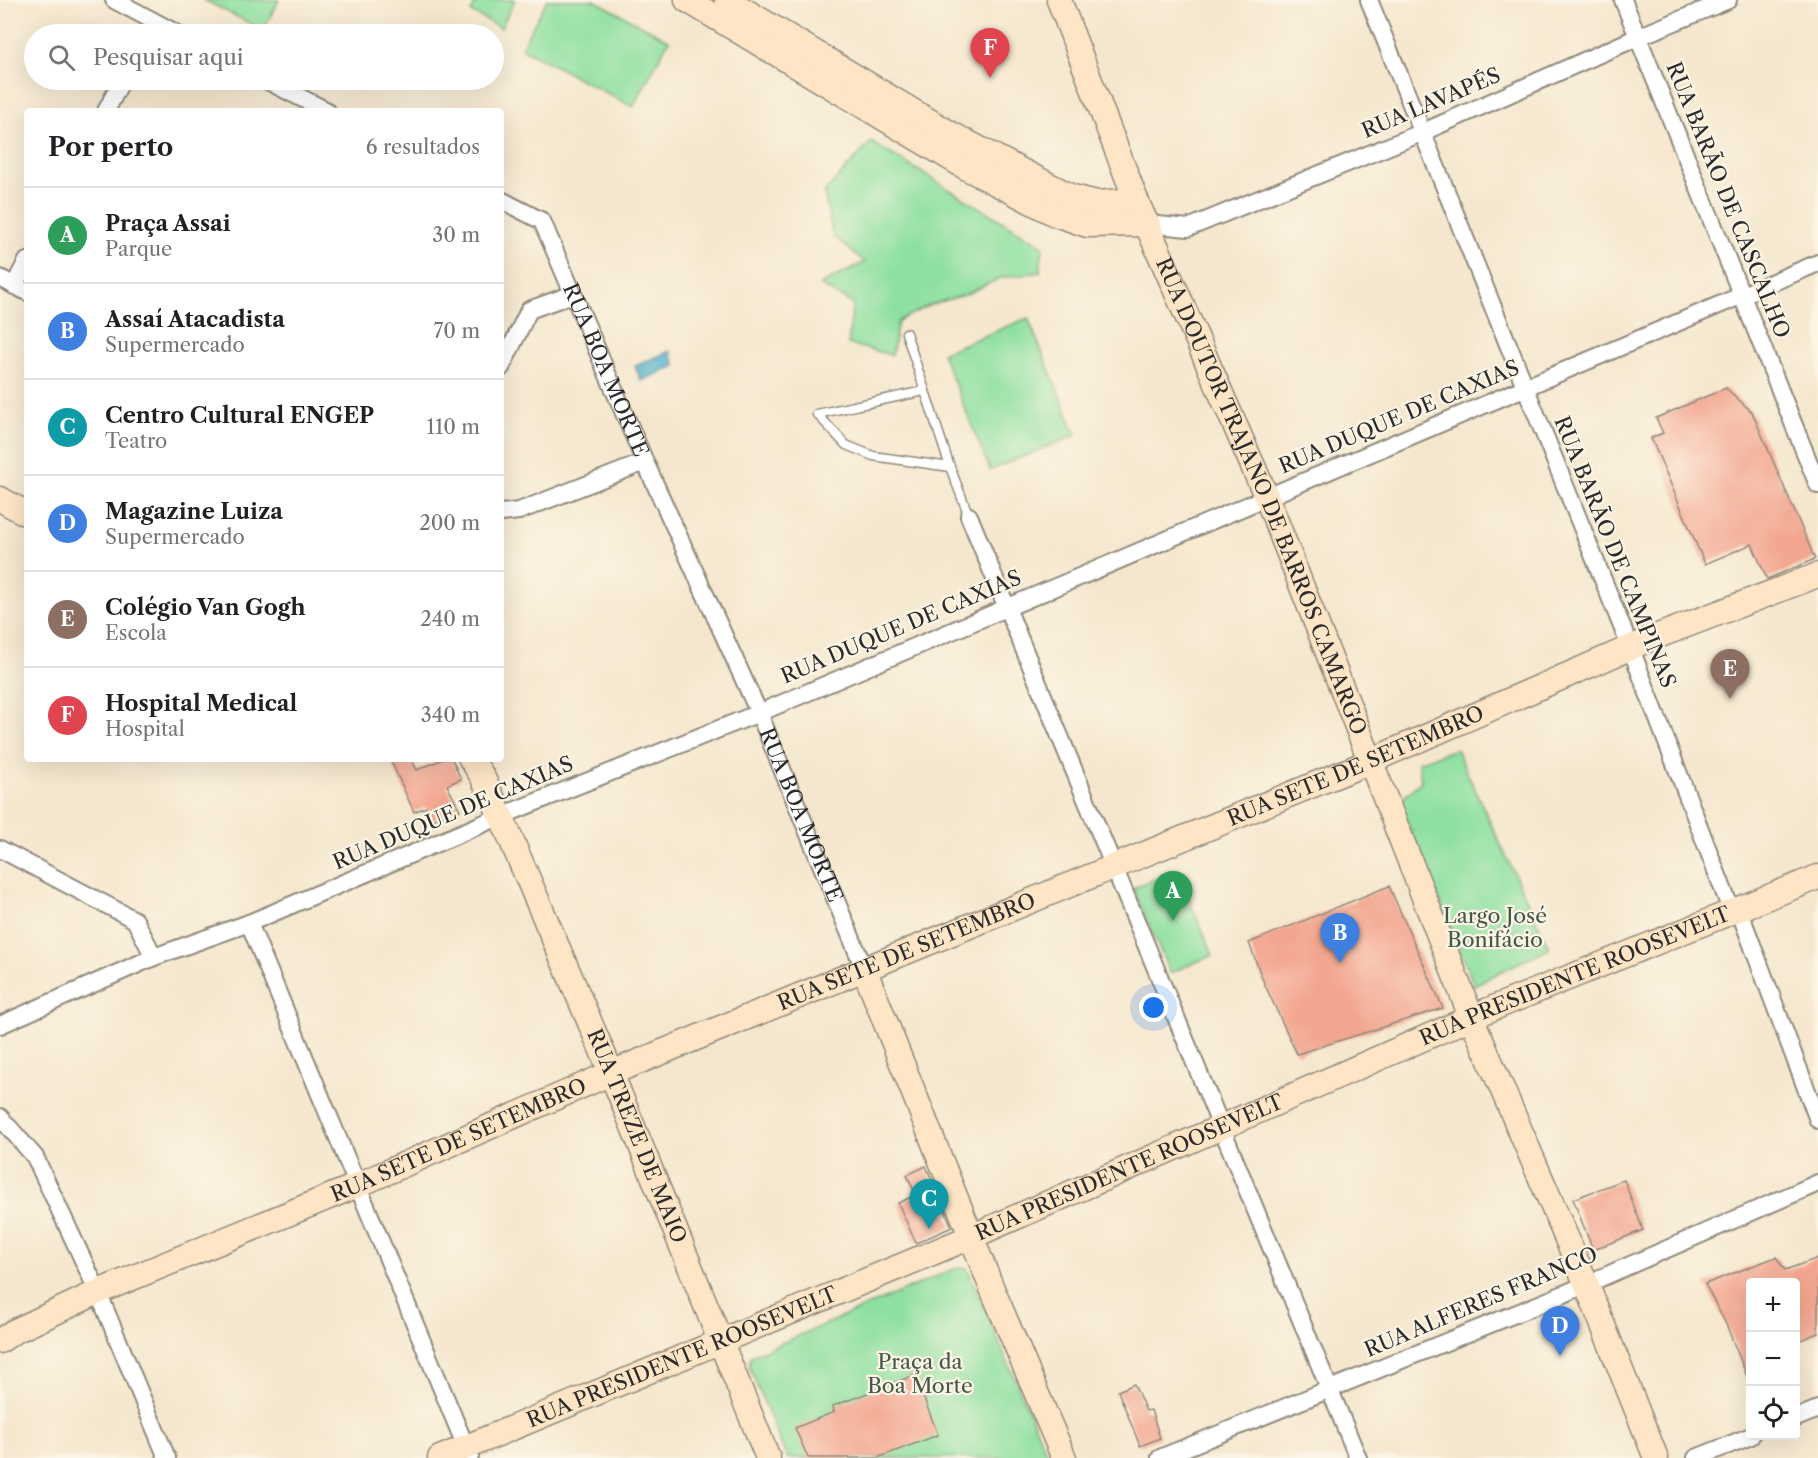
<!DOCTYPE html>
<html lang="pt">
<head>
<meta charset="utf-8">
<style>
	body { margin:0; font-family:"Libre Caslon Text",serif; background:#f6f6f6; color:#202124 }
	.controls { position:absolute; right:18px; bottom:18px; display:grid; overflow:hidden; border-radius:6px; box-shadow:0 6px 24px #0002 }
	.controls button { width:54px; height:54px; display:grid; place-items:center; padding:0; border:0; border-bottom:2px solid #e0e0e0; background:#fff; color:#202124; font:30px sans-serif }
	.you { position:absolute; left:1154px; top:1008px; width:21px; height:21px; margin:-15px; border:4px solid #fff; border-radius:50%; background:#1a73e8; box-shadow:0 0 0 9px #1a73e833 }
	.badge { display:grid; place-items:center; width:39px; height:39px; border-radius:50%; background:#d1495b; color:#fff; font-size:20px; font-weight:700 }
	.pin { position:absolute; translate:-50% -50px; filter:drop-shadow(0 2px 3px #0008) }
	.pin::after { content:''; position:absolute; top:32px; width:21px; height:18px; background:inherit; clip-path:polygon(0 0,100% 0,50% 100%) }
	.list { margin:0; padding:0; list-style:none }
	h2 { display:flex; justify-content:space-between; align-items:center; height:78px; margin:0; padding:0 24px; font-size:26px }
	h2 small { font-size:20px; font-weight:400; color:#757577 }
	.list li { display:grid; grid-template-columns:39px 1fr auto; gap:18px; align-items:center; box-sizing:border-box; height:96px; padding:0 24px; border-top:2px solid #e0e0e0 }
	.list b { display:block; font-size:22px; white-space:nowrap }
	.list p { margin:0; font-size:20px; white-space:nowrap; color:#757577 }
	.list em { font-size:20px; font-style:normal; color:#757577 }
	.icon { flex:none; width:33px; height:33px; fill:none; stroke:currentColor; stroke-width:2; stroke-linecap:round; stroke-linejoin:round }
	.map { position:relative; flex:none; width:1818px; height:1458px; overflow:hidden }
	.search { position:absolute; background:#fff; box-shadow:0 6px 24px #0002; left:24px; top:24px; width:480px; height:66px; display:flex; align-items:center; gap:15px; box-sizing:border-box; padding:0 21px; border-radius:33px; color:#757577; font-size:22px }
	.panel { position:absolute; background:#fff; box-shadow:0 6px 24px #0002; left:24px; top:108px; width:480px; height:654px; border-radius:6px }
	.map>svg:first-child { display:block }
	.green { fill:#8ee0a0; stroke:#5c8666; stroke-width:1.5 }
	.water { fill:#49acc9; stroke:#3a6c7a; stroke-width:1.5 }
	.building { fill:#f3a68f }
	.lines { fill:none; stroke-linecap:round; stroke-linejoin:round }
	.lane-casing { stroke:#90897c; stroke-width:11 }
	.street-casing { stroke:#90897c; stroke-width:20 }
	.secondary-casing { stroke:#90897c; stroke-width:27 }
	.lane { stroke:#fff; stroke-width:8 }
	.street { stroke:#fff; stroke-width:16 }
	.secondary { stroke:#fde5c5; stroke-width:24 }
	.labels { text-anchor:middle; stroke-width:4.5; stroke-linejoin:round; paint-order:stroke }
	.street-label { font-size:21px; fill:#2b2b2b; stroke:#fcf5e5 }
	.park-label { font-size:21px; fill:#445848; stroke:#fcf5e5 }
</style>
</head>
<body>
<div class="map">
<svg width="1818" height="1458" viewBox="0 0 1818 1458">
	<rect width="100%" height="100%" fill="#fcf5e5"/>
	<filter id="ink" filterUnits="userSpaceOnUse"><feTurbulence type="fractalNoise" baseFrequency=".0167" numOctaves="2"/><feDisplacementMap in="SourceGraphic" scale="12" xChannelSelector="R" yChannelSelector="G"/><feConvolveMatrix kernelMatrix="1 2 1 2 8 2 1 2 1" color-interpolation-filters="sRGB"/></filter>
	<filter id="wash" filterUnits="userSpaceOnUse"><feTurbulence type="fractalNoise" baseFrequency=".008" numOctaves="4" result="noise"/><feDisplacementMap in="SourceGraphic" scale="24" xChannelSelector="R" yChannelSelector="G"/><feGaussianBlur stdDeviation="1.35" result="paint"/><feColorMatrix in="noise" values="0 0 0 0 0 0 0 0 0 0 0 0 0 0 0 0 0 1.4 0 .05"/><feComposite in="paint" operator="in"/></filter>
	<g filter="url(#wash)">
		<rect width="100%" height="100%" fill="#f5e7ce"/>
		<g class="green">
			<path d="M 204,0 L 279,0 L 263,30 Z"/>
			<path d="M 477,0 L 515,0 L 501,28 L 471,12 Z"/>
			<path d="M 547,0 L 594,0 L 669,40 L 633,107 L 521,48 Z"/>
			<path d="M 871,142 L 1043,246 L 1040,272 L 1000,278 L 967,294 L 930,305 L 898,321 L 892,355 L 848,344 L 853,304 L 820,285 L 865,262 L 833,236 L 824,193 Z"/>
			<path d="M 1028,318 L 1076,435 L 990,470 L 942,353 Z"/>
			<path d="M 1456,749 L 1549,948 L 1474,985 L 1399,802 L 1421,781 L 1418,762 Z"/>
			<path d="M 1176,870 L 1213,955 L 1170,973 L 1133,888 Z"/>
			<path d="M 959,1267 L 967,1268 L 1049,1458 L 787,1458 L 749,1366 L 751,1356 Z"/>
		</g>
		<path class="water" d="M 670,351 L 676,366 L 641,381 L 635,366 Z"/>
		<g id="blocks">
			<g class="building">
				<path d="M 1726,388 L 1752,412 L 1815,559 L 1767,579 L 1752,544 L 1705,564 L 1651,438 L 1663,433 L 1656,418 Z"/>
				<path d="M 390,759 L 411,759 L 417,770 L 443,759 L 452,759 L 461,779 L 447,785 L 460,810 L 432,820 L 426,807 L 414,812 Z"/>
				<path d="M 1389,886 L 1443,1008 L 1297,1054 L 1264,983 L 1249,943 Z"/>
				<path d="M 926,1166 L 952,1227 L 916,1243 L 898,1203 L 916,1195 L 907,1175 Z"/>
				<path d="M 1624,1180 L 1643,1230 L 1593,1250 L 1573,1199 Z"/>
				<path d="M 1776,1257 L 1785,1270 L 1818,1258 L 1818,1333 L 1796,1342 L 1796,1282 L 1750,1282 L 1750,1384 L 1726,1324 L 1705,1284 Z"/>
				<path d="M 915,1375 L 938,1435 L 877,1458 L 808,1458 L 795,1428 L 834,1412 L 833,1406 Z"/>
				<path d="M 1134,1384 L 1146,1411 L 1151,1410 L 1160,1438 L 1140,1446 L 1118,1391 Z"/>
			</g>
		</g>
	</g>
	<g filter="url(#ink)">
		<use href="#blocks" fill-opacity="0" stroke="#90897c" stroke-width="1.5"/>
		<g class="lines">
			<defs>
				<g id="lane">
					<path d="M 906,333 L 950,467 L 969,516"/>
					<path d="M 817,414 L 846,445 L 873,456 L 950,467"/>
					<path d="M 817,414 L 924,391"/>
				</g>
				<g id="street">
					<path d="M 114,0 L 178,34"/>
					<path d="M 1369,0 L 1631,649 L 1728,902 L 1739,910 L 1818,1120"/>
					<path d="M 1623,0 L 1818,485"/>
					<path d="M 266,80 L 327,111"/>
					<path d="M 106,111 L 122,80"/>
					<path id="s1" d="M 501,200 L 542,221 L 645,462 L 759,713 L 865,971"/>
					<path d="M 1148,224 L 1188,228 L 1421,133 L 1638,37 L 1728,0"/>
					<path d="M 0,278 L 27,292"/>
					<path d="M 14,286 L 27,261"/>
					<path d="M 501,368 L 529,310 L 573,294"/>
					<path d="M 501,513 L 519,511 L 645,462"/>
					<path d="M 969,516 L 1358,1458"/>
					<path d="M 0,849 L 135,920 L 154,957"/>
					<path d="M 249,923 L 470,1457"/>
					<path d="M 0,1025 L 154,957 L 249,923 L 501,816 L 759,713 L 1818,263"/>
					<path d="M 0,1117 L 35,1157 L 98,1292 L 167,1458"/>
					<path d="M 1796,1418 L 1818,1409"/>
					<path d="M 1160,1458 L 1564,1294 L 1818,1183"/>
					<path d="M 1696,1458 L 1751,1436"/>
				</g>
				<g id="secondary">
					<path d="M 687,0 L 965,167 L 1055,214 L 1087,225 L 1148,224"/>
					<path d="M 727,0 L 951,134 L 1070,196 L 1097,203 L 1136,200"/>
					<path id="s2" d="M 1059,0 L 1136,200 L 1267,498 L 1472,1019 L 1586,1283 L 1656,1458"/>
					<path d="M 0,499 L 27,514"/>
					<path id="s3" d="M 471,759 L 482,776 L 501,816 L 603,1053 L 768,1458"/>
					<path d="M 865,971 L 991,1286 L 1064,1458"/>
					<path id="s4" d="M 0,1341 L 13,1332 L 98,1292 L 358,1185 L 611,1073 L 1352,769 L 1650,639 L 1818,575"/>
					<path id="s5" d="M 440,1458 L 973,1236 L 1486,1011 L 1818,877"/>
				</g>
			</defs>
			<use href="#lane" class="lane-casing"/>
			<use href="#street" class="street-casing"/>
			<use href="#secondary" class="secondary-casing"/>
			<use href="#lane" class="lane"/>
			<use href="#street" class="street"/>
			<use href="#secondary" class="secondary"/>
		</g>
	</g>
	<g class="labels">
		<g class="street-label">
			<text transform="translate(1431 103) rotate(-23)" y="7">RUA LAVAPÉS</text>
			<text transform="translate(1728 200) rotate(68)" y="7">RUA BARÃO DE CASCALHO</text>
			<text dy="7" stroke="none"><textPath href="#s1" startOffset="208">RUA BOA MORTE</textPath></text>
			<text transform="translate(1399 417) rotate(-23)" y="7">RUA DUQUE DE CAXIAS</text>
			<text dy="7" stroke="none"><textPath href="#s2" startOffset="536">RUA DOUTOR TRAJANO DE BARROS CAMARGO</textPath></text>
			<text transform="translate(1615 552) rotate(68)" y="7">RUA BARÃO DE CAMPINAS</text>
			<text transform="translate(901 627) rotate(-23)" y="7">RUA DUQUE DE CAXIAS</text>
			<text dy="7" stroke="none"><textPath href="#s4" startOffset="1473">RUA SETE DE SETEMBRO</textPath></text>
			<text transform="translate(453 813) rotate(-23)" y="7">RUA DUQUE DE CAXIAS</text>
			<text dy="7" stroke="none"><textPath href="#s1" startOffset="694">RUA BOA MORTE</textPath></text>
			<text dy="7" stroke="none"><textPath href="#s4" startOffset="987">RUA SETE DE SETEMBRO</textPath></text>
			<text dy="7" stroke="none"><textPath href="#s5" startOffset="1233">RUA PRESIDENTE ROOSEVELT</textPath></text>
			<text dy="7" stroke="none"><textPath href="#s3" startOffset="412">RUA TREZE DE MAIO</textPath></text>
			<text dy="7" stroke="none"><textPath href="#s4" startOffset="501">RUA SETE DE SETEMBRO</textPath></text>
			<text dy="7" stroke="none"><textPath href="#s5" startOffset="748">RUA PRESIDENTE ROOSEVELT</textPath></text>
			<text transform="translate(1481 1302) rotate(-23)" y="7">RUA ALFERES FRANCO</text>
			<text dy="7" stroke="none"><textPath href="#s5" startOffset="262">RUA PRESIDENTE ROOSEVELT</textPath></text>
		</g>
		<g class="park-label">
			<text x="1495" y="923">Largo José<tspan x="1495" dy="24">Bonifácio</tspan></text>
			<text x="920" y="1369">Praça da<tspan x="920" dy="24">Boa Morte</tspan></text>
		</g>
	</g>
</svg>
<div class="controls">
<button>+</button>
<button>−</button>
<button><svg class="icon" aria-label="locate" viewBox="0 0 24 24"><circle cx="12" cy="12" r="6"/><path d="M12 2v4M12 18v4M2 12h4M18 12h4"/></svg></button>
</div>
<div class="you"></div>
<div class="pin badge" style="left:1173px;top:921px;background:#2e9e5b">A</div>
<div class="pin badge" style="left:1340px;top:963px;background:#3f7fe0">B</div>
<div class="pin badge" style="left:929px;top:1229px;background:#0f9aa8">C</div>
<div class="pin badge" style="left:1560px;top:1356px;background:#3f7fe0">D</div>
<div class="pin badge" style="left:1730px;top:699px;background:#8d6e63">E</div>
<div class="pin badge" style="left:990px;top:78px;background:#e0444e">F</div>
<div class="search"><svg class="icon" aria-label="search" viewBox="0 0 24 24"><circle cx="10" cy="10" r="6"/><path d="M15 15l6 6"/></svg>Pesquisar aqui</div>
<section class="panel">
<h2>Por perto<small>6 resultados</small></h2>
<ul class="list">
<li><span class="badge" style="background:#2e9e5b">A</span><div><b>Praça Assai</b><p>Parque</p></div><em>30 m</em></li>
<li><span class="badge" style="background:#3f7fe0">B</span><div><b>Assaí Atacadista</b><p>Supermercado</p></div><em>70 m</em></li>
<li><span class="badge" style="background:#0f9aa8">C</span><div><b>Centro Cultural ENGEP</b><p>Teatro</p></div><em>110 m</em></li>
<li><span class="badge" style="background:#3f7fe0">D</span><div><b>Magazine Luiza</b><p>Supermercado</p></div><em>200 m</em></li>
<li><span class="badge" style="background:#8d6e63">E</span><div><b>Colégio Van Gogh</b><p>Escola</p></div><em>240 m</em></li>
<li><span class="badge" style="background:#e0444e">F</span><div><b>Hospital Medical</b><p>Hospital</p></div><em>340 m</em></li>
</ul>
</section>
</div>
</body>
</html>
